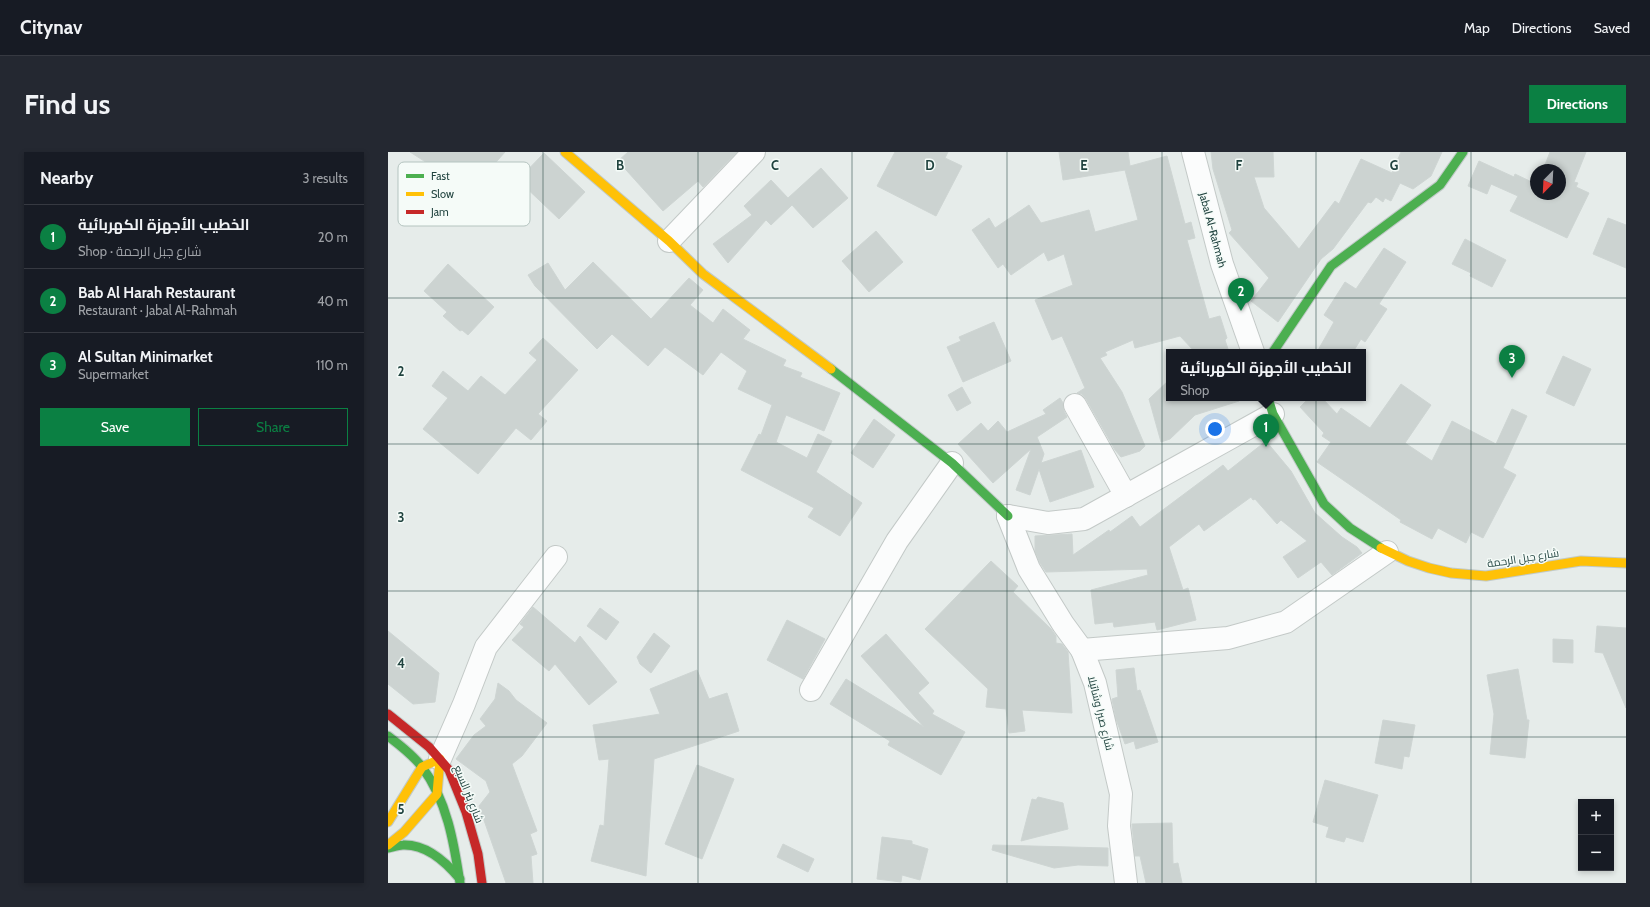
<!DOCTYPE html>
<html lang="en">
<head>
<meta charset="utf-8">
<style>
	body { margin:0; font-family:Cabin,Cairo,sans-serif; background:#242831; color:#f1f3f6 }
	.controls { position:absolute; right:12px; bottom:12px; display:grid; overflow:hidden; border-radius:0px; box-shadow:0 2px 6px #0003 }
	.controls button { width:36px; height:36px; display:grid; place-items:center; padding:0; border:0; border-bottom:1px solid #363941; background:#171b24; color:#f1f3f6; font:20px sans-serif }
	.compass { position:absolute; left:1142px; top:12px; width:36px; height:36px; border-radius:50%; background:#171b24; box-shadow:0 2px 6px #0003; rotate:204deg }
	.you { position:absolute; left:827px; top:277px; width:14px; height:14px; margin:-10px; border:3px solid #fff; border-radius:50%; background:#1a73e8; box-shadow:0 0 0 6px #1a73e833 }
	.badge { display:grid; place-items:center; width:26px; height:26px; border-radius:50%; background:#0b8043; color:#fff; font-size:13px; font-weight:700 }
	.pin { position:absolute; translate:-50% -33px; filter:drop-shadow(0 1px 2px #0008) }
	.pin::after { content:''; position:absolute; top:21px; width:14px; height:12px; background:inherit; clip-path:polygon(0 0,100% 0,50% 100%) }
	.popup { position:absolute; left:778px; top:197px; width:200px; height:52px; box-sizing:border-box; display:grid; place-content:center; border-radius:0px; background:#171b24; filter:drop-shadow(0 1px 3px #0005); font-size:13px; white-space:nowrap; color:#9ea1a6 }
	.popup b { font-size:15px; color:#f1f3f6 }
	.popup::after { content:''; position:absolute; left:50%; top:100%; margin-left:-8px; border:8px solid transparent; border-top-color:#171b24 }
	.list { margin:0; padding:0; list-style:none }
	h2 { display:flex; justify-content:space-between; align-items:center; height:52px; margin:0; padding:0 16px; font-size:17px }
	h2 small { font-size:13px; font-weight:400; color:#9ea1a6 }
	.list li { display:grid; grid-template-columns:26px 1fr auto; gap:12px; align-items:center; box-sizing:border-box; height:64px; padding:0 16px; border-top:1px solid #363941 }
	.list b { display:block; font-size:15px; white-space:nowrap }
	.list p { margin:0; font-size:13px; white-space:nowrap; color:#9ea1a6 }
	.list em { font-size:13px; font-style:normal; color:#9ea1a6 }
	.actions { display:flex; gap:8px; padding:12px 16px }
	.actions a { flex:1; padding:9px 0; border:1px solid #0b8043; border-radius:0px; text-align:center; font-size:14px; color:#0b8043 }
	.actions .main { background:#0b8043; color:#fff }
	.map { position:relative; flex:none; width:1238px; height:731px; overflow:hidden; border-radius:0px }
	header { display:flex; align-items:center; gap:24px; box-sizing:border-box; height:56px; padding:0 20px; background:#171b24; border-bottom:1px solid #363941 }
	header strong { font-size:19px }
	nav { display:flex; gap:22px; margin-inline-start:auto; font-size:14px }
	.intro { display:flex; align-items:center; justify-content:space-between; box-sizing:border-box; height:96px; padding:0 24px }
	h1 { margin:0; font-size:28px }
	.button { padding:10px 18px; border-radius:0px; background:#0b8043; color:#fff; font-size:14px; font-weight:700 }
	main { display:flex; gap:24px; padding:0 24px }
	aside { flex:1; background:#171b24; border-radius:0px; box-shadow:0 2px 6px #0003 }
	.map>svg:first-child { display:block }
	.building { fill:#ccd3d1; stroke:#ced5d3 }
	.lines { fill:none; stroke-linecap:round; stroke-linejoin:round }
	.street-casing { stroke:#c3c9c7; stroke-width:24 }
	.fast-casing { stroke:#c1cac8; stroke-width:11 }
	.slow-casing { stroke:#c1cac8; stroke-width:11 }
	.jam-casing { stroke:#c1cac8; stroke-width:11 }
	.street { stroke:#fbfcfc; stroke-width:22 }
	.fast { stroke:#4caf50; stroke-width:9 }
	.slow { stroke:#ffc107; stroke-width:9 }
	.jam { stroke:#c62828; stroke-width:9 }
	.grid { fill:none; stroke:#20433f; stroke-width:1; stroke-opacity:0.55 }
	.labels { text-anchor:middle; stroke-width:3; stroke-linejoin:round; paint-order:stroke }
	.street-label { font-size:11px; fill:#20433f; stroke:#f5fbf8 }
	.key { fill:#f5fbf8; stroke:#b5c4c0; stroke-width:1 }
	.key-label { font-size:11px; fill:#20433f }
	.grid-label { font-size:13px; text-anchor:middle; font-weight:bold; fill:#20433f; stroke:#f5fbf8; stroke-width:3; stroke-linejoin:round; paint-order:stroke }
</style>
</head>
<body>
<header>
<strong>Citynav</strong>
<nav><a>Map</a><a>Directions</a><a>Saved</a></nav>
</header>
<div class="intro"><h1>Find us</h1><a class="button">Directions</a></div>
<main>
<aside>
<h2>Nearby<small>3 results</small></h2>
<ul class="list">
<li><span class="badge">1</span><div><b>الخطيب الأجهزة الكهربائية</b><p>Shop · شارع جبل الرحمة</p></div><em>20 m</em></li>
<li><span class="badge">2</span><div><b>Bab Al Harah Restaurant</b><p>Restaurant · Jabal Al-Rahmah</p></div><em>40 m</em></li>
<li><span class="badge">3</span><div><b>Al Sultan Minimarket</b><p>Supermarket</p></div><em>110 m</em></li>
</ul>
<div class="actions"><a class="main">Save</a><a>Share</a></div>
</aside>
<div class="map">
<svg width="1238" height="731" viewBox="0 0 1238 731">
	<rect width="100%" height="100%" fill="#e6ecea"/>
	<g class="building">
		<path d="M 22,0 L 117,0 L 95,25 L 84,16 L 64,39 L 52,32 L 58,23 Z"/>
		<path d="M 240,0 L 349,0 L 315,35 L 310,29 L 275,59 L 230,9 Z"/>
		<path d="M 507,0 L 560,0 L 557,6 L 574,14 L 548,64 L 489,34 Z"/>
		<path d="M 671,0 L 740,0 L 742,14 L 779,4 L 797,72 L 803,70 L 807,86 L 799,88 L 821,167 L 832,164 L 839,186 L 837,188 L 841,200 L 807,200 L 792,184 L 747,196 L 745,188 L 717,200 L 719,203 L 712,206 L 734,240 L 757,294 L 752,299 L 733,305 L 727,298 L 698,247 L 694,242 L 689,241 L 697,236 L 674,184 L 664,188 L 647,148 L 685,133 L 676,102 L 660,109 L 656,100 L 623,123 L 615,112 L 610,116 L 584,78 L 601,66 L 607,76 L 641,53 L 653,71 L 701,58 L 707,80 L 750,68 L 737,18 L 675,28 Z"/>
		<path d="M 823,0 L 885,0 L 886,25 L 866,25 L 876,56 L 911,97 L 947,49 L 951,52 L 973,7 L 1004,21 L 1013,0 L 1054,0 L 1043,24 L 1025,37 L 1012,31 L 1003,49 L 997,46 L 995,50 L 988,45 L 983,51 L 980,50 L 945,97 L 933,107 L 890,170 L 863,149 L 881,126 L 841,81 L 844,78 L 825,17 Z"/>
		<path d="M 1162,0 L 1198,0 L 1186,30 L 1190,31 L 1188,35 L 1201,41 L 1179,86 L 1122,59 L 1130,44 L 1103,32 L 1099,42 L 1080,34 L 1091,9 L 1126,25 L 1127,22 L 1148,32 L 1148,42 L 1172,42 L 1172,18 L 1155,18 Z"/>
		<path d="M 156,1 L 197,40 L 171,67 L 130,28 Z"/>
		<path d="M 433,16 L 460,46 L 425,76 L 404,53 L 383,73 L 378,68 L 340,111 L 325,92 L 364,63 L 356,54 L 383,28 L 400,46 Z"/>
		<path d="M 1220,66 L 1238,73 L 1238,116 L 1205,102 Z"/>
		<path d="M 488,79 L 515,110 L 481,140 L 454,109 Z"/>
		<path d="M 1077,87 L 1118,108 L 1104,135 L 1082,124 L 1083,121 L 1064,112 Z"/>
		<path d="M 996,96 L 1018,110 L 991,152 L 999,157 L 977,190 L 973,187 L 965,200 L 929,200 L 946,170 L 936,163 L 957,130 L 968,137 Z"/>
		<path d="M 205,110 L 263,167 L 301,126 L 315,138 L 302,153 L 325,171 L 335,157 L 362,178 L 355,187 L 398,208 L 395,214 L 414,221 L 412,225 L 452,241 L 436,279 L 398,263 L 388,290 L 419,306 L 430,282 L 444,289 L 428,320 L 474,351 L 452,384 L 420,365 L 426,356 L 353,318 L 371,282 L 373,283 L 384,253 L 350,237 L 359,219 L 333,200 L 315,223 L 277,195 L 260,214 L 224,182 L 209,197 L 147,134 L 140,123 L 160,111 L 177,138 Z"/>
		<path d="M 60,112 L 106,155 L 80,183 L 74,178 L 72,179 L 55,164 L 59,160 L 36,139 Z"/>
		<path d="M 606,170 L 623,209 L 575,230 L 559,195 L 573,189 L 571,185 Z"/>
		<path d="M 155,186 L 190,218 L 150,262 L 159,269 L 143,288 L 128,276 L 90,322 L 35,277 L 60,246 L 44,234 L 55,219 L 80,239 L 93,224 L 117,243 L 149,208 L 141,201 Z"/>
		<path d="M 1175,204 L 1203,217 L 1186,254 L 1158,241 Z"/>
		<path d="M 781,228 L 781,246 L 850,246 L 851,249 L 807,263 L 782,287 L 773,290 L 761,247 Z"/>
		<path d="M 1013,232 L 1043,253 L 1017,291 L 1044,309 L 1064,269 L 1108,292 L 1124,257 L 1139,264 L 1115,316 L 1128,323 L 1095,386 L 1083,380 L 1078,391 L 1050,376 L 1044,387 L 1012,370 L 1013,368 L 929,310 L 943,290 L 934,284 L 936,281 L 912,255 L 921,246 L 934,246 L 949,262 L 953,256 L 982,276 Z"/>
		<path d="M 574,235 L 583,251 L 569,259 L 560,243 Z"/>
		<path d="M 672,246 L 675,251 L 676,259 L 679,265 L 649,285 L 656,302 L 653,311 L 693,298 L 706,335 L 662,350 L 651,317 L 642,343 L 628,338 L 643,297 L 605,331 L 570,292 L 593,271 L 600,279 L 610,269 L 619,280 L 658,262 L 655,258 Z"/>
		<path d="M 486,267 L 507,283 L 485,316 L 463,301 Z"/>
		<path d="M 878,289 L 903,319 L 927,361 L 954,385 L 969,395 L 974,401 L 944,423 L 933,410 L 910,426 L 895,405 L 919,389 L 893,368 L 889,372 L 867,347 L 865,348 L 863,345 L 816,379 L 811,372 L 781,395 L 795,438 L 800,436 L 808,468 L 769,478 L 767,470 L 726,475 L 725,470 L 707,472 L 703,438 L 760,423 L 759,417 L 658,420 L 652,411 L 647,399 L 647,384 L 684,382 L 685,403 L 721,378 L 722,380 L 744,364 L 752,375 L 835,313 L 840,319 Z"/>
		<path d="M 603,409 L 630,434 L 625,440 L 663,477 L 668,484 L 668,491 L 674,492 L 680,500 L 684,561 L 634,558 L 637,579 L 621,581 L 618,557 L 598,555 L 600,537 L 537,477 Z"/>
		<path d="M 145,455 L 187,491 L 192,484 L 229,530 L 201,553 L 167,512 L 161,519 L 124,488 L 136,475 L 132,472 Z"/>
		<path d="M 212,456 L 231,470 L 218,488 L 199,474 Z"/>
		<path d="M 399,468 L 437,487 L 415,527 L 379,508 Z"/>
		<path d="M 1209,474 L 1238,476 L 1238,556 L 1215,501 L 1207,500 Z"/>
		<path d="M 0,479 L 51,521 L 47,550 L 25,552 L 0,532 Z"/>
		<path d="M 266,481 L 282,494 L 263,521 L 252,512 L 249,505 Z"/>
		<path d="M 498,482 L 541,531 L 530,541 L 546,559 L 544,562 L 577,580 L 553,623 L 500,593 L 502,589 L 442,552 L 458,527 L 536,575 L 473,504 Z"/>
		<path d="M 1165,487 L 1185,488 L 1185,511 L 1165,510 Z"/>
		<path d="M 746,516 L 749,539 L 752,538 L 770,590 L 748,597 L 746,589 L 737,592 L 728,567 L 724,547 L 730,545 L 728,518 Z"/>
		<path d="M 1130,517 L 1139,568 L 1141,568 L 1137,606 L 1102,602 L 1106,562 L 1099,523 Z"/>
		<path d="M 309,518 L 321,547 L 339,541 L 351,579 L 266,607 L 258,724 L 203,709 L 212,673 L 216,674 L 221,607 L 211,608 L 205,573 L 272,562 L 262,537 Z"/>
		<path d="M 110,531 L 121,539 L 128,548 L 159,571 L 134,604 L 124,612 L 149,679 L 142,682 L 149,702 L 143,704 L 145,731 L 118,731 L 91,654 L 102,640 L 98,629 L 68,607 L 86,583 L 98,574 L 92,567 L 107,547 Z"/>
		<path d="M 995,568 L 1027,573 L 1021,605 L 1016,604 L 1014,617 L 987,611 Z"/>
		<path d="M 309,613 L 346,627 L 314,707 L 277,692 Z"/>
		<path d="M 937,628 L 990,643 L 975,690 L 958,685 L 956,690 L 938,685 L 941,675 L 925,670 Z"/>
		<path d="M 650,645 L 675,651 L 680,677 L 633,689 L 644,647 L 648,648 Z"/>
		<path d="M 784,671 L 785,712 L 790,711 L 794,731 L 758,731 L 752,704 L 747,704 L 744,672 Z"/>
		<path d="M 494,685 L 524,689 L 524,692 L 540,697 L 532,728 L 514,723 L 513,730 L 489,727 Z"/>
		<path d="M 395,692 L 426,707 L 420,720 L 389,705 Z"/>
		<path d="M 605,693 L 720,696 L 720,714 L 690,713 L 666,716 L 604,698 Z"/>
	</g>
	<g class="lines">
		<defs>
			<g id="street">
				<path d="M 805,0 L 834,112 L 865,200"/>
				<path d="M 281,89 L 366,0"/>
				<path d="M 687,253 L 738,344"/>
				<path d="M 620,364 L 641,417 L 675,472 L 694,498 L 707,531 L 733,642 L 731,674 L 738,731"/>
				<path d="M 620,364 L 660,371 L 696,367 L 885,262"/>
				<path d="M 694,498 L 840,486 L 898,470 L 999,400"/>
				<path d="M 423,538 L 509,389 L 564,311"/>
				<path d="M 52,607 L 76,552 L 98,495 L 168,405"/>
			</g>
			<g id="fast">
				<path d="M 885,200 L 943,114 L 1052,33 L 1075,0"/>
				<path d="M 443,217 L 564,311 L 620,364"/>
				<path d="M 880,246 L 885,262 L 936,352 L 962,376 L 993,396"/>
				<path d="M 0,584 C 12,593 25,603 34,615 C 59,648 66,691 72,731"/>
				<path d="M 0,696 C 5,695 10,693 15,693 C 39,692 58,710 72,727"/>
			</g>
			<g id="slow">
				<path d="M 177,0 L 281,89 L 315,122 L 443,217"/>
				<path d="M 993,396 L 1020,409 L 1041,416 L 1063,421 L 1098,424 L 1193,409 L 1238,411"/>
				<path d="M 0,670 L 34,615 L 52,607 L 49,642 L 16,680 L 0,693"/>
			</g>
			<path id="jam" d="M 0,562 L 41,595 L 61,618 L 78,660 L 90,702 L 94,731"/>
		</defs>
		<use href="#street" class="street-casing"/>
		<use href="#fast" class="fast-casing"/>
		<use href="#slow" class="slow-casing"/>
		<use href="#jam" class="jam-casing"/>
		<use href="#street" class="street"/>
		<use href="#fast" class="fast"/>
		<use href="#slow" class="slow"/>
		<use href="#jam" class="jam"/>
	</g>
	<path class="grid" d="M 155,0 L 155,731M 310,0 L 310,731M 464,0 L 464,731M 619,0 L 619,731M 774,0 L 774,731M 928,0 L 928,731M 1083,0 L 1083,731M 0,146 L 1238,146M 0,292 L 1238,292M 0,439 L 1238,439M 0,585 L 1238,585"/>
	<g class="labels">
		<g class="street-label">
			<text transform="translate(825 78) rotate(75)" y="4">Jabal Al-Rahmah</text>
			<text transform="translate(1135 406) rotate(-9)" y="4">شارع جبل الرحمة</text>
			<text transform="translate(713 561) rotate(76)" y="4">شارع صبرا وشاتيلا</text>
			<text transform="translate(81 642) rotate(68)" y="4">شارع بئر السبع</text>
		</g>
	</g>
	<rect x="10" y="10" width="132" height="64" rx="6" class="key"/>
	<rect x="18" y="22" width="18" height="4" fill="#4caf50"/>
	<rect x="18" y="40" width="18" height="4" fill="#ffc107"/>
	<rect x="18" y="58" width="18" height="4" fill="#c62828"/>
	<g class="key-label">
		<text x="43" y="28">Fast</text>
		<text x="43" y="46">Slow</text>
		<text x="43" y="64">Jam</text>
	</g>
	<g class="grid-label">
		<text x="232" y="18">B</text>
		<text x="387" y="18">C</text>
		<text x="542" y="18">D</text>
		<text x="696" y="18">E</text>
		<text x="851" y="18">F</text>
		<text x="1006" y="18">G</text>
		<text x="13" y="224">2</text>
		<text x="13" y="370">3</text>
		<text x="13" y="516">4</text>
		<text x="13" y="662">5</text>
	</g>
</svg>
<div class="controls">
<button>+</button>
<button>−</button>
</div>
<svg class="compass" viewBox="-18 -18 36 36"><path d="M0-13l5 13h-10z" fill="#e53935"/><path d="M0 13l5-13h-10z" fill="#9ea1a6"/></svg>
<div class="you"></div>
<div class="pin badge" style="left:878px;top:295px">1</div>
<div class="popup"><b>الخطيب الأجهزة الكهربائية</b>Shop</div>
<div class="pin badge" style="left:853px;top:159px">2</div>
<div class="pin badge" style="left:1124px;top:226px">3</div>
</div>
</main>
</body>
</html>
